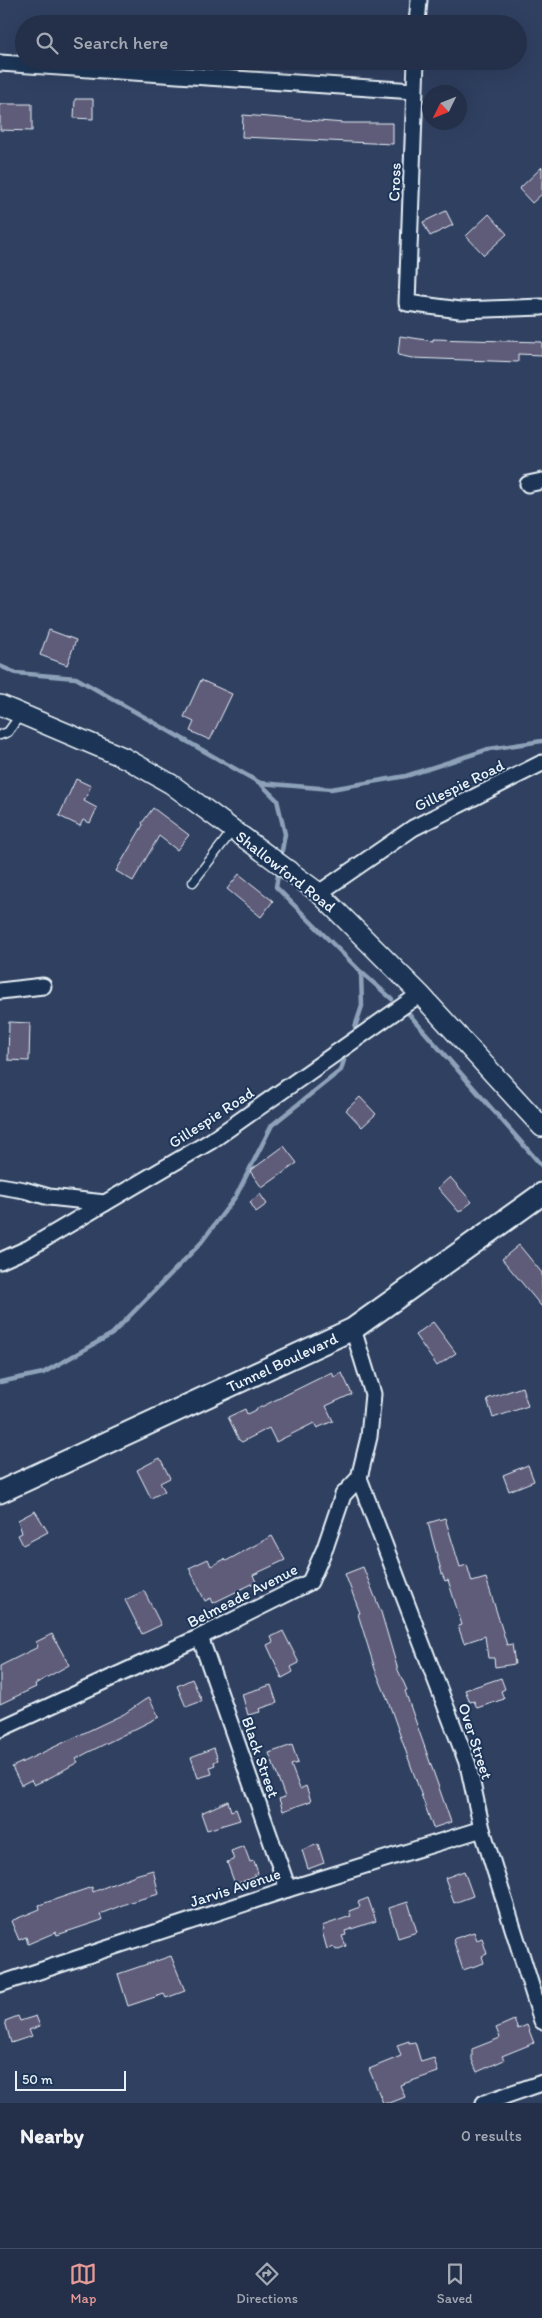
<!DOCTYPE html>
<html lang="en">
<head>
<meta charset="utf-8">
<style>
	body { margin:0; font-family:Itim,sans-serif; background:#2c3850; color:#f1f3f6 }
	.compass { position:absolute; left:422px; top:85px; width:45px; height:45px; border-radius:50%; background:#243049; box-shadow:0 5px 20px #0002; rotate:227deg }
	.scale { position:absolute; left:15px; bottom:12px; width:111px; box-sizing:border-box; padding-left:5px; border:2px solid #e8f1f8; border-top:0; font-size:14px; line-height:18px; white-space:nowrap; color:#e8f1f8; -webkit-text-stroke:4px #1d3557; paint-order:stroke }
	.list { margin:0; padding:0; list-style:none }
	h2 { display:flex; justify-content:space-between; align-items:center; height:65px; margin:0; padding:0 20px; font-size:21px }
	h2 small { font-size:16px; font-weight:400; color:#a3a9b4 }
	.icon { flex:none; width:28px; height:28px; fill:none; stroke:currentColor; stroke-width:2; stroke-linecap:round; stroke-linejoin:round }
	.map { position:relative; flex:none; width:542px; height:2103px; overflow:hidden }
	.search { position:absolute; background:#243049; box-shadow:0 5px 20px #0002; left:15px; right:15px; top:15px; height:55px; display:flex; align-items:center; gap:12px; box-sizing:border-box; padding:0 18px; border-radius:28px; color:#a3a9b4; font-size:19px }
	.sheet { height:145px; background:#243049 }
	nav { display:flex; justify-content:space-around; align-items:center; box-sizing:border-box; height:70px; border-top:1px solid #414b61; background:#243049; font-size:14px; color:#a3a9b4 }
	nav a { display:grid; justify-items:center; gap:2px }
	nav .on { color:#e69b98 }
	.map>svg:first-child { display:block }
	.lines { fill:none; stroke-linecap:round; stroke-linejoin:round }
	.stream { stroke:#8da2b9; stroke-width:4.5 }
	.building { fill:#5e5b79; stroke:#e8f1f8 }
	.service-casing { stroke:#e8f1f8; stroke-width:11 }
	.minor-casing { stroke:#e8f1f8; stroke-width:19 }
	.tertiary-casing { stroke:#e8f1f8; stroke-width:22 }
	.secondary-casing { stroke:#e8f1f8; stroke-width:25 }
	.service { stroke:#1d3557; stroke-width:8 }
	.minor { stroke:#1d3557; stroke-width:15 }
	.tertiary { stroke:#1d3557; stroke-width:19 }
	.secondary { stroke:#1d3557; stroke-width:21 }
	.labels { text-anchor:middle; stroke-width:4; stroke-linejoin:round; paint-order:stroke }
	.street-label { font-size:16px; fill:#e8f1f8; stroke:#1d3557 }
</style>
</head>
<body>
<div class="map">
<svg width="542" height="2103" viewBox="0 0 542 2103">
	<rect width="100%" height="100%" fill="#304061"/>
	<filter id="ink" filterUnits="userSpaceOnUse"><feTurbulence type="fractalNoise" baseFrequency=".02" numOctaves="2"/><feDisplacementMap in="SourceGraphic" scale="10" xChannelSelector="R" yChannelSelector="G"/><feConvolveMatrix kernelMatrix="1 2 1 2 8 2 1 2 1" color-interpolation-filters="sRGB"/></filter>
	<g filter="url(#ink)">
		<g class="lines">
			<g class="stream">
				<path d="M 0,666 L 16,673 L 76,678 L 260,783 L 277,800 L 285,834 L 281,856"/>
				<path d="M 260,783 L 331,789 L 406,776 L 489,749 L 542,741"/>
				<path d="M 279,870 L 276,887 L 361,972 L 392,999"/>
				<path d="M 408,1013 L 542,1166"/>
				<path d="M 355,1027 L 362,1006 L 361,972"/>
				<path d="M 0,1382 L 43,1373 L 112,1334 L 200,1244 L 236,1196 L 272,1125 L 341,1070 L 344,1060"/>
			</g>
		</g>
		<g class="building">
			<path d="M 75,99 L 93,99 L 93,119 L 74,118 Z"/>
			<path d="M 0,104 L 32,104 L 32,131 L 0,130 Z"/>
			<path d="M 243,115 L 344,123 L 393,123 L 393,144 L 242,137 Z"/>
			<path d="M 542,167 L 542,194 L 532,203 L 519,189 Z"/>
			<path d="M 446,211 L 453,225 L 430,236 L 423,222 Z"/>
			<path d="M 489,214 L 507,234 L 484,255 L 466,236 Z"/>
			<path d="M 400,336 L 433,341 L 433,339 L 542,342 L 542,355 L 518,354 L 518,362 L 412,358 L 398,355 Z"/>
			<path d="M 49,630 L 76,640 L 67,665 L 40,655 Z"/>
			<path d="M 201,680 L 232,694 L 210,740 L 190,731 L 194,722 L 184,717 Z"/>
			<path d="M 76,779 L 91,786 L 84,801 L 97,808 L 90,823 L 83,820 L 80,826 L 59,816 Z"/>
			<path d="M 153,808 L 189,835 L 177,850 L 159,836 L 133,881 L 116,871 L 143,825 L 142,823 Z"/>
			<path d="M 239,874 L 273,901 L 261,917 L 227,889 Z"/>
			<path d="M 9,1022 L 30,1023 L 29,1061 L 8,1060 Z"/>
			<path d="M 360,1097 L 376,1114 L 362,1127 L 346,1110 Z"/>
			<path d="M 284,1146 L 297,1163 L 262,1188 L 250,1171 Z"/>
			<path d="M 450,1177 L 472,1202 L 459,1212 L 438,1188 Z"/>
			<path d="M 260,1194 L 267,1204 L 256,1212 L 250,1202 Z"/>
			<path d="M 519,1245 L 542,1273 L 542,1307 L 502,1259 Z"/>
			<path d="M 433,1322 L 456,1353 L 437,1366 L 415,1335 Z"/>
			<path d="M 332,1372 L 334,1377 L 342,1373 L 352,1394 L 326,1406 L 333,1421 L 317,1428 L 314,1423 L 276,1442 L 269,1428 L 242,1442 L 239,1440 L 228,1417 L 245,1409 L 247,1414 Z"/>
			<path d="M 522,1387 L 528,1406 L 493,1418 L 487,1399 Z"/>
			<path d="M 160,1458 L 170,1478 L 160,1483 L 165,1491 L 151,1498 L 137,1470 Z"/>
			<path d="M 528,1465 L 534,1481 L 509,1491 L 503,1475 Z"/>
			<path d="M 35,1511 L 48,1532 L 23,1545 L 18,1535 L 22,1533 L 18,1520 Z"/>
			<path d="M 445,1518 L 460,1567 L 467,1565 L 472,1582 L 486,1578 L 507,1645 L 512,1644 L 515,1664 L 495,1667 L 494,1658 L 488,1658 L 485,1636 L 464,1643 L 458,1626 L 462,1625 L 448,1580 L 445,1581 L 442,1574 L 428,1523 Z"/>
			<path d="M 272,1536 L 285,1560 L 253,1575 L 256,1582 L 213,1603 L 211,1598 L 205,1601 L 189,1568 L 208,1559 L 211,1566 L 225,1559 L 226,1561 Z"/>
			<path d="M 363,1567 L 381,1612 L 398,1670 L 407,1690 L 405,1691 L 451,1822 L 433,1828 L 387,1698 L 375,1669 L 358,1614 L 360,1613 L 345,1574 Z"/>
			<path d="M 144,1591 L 161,1625 L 142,1634 L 125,1600 Z"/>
			<path d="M 283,1631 L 299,1663 L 291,1667 L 293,1672 L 282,1678 L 267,1645 L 273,1642 L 271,1637 Z"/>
			<path d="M 52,1634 L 69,1665 L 35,1684 L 36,1687 L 0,1704 L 0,1666 L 38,1647 L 36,1642 Z"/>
			<path d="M 501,1678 L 505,1689 L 501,1691 L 504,1699 L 477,1708 L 474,1701 L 470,1702 L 465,1690 Z"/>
			<path d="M 192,1679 L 202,1701 L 186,1707 L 177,1686 Z"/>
			<path d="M 271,1685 L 277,1703 L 259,1709 L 260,1712 L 248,1715 L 242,1694 Z"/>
			<path d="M 149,1697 L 159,1717 L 85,1754 L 76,1759 L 78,1762 L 53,1776 L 34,1785 L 31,1780 L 21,1785 L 12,1767 L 124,1714 Z"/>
			<path d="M 292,1745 L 298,1763 L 291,1765 L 300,1789 L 306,1786 L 311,1801 L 283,1811 L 279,1799 L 285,1797 L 269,1753 Z"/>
			<path d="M 214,1748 L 218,1760 L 214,1762 L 215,1765 L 210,1767 L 212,1774 L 198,1778 L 191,1757 Z"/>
			<path d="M 228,1801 L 231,1811 L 236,1809 L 240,1820 L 207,1830 L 201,1813 Z"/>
			<path d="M 318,1844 L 324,1863 L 308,1869 L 302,1850 Z"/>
			<path d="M 244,1846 L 250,1862 L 254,1861 L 258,1873 L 254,1875 L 255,1877 L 235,1884 L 227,1862 L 234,1860 L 231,1851 Z"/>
			<path d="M 153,1870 L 159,1894 L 130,1902 L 100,1914 L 102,1920 L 57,1935 L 56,1932 L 28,1944 L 26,1937 L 19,1940 L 11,1921 L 40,1909 L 39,1905 L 92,1887 L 93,1892 L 135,1875 Z"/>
			<path d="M 464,1871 L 473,1896 L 454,1903 L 445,1878 Z"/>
			<path d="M 368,1898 L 376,1921 L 345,1931 L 346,1935 L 342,1936 L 346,1946 L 336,1950 L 334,1947 L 327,1949 L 322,1931 L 324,1930 L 322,1926 L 351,1916 L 349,1911 L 360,1907 L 358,1902 Z"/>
			<path d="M 408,1902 L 417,1932 L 398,1938 L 389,1908 Z"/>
			<path d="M 474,1932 L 477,1940 L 482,1938 L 487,1954 L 482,1956 L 484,1963 L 463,1970 L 453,1939 Z"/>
			<path d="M 171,1956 L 185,1991 L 166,1998 L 164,1994 L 128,2006 L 118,1974 Z"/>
			<path d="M 18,2016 L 20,2021 L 36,2016 L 40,2026 L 29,2030 L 32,2036 L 11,2043 L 5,2021 Z"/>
			<path d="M 514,2020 L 518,2029 L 527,2025 L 534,2043 L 502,2056 L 504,2060 L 477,2072 L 472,2060 L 472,2049 L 500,2038 L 496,2028 Z"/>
			<path d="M 409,2041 L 409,2043 L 415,2042 L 421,2062 L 434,2058 L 438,2072 L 400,2085 L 405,2097 L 390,2103 L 383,2103 L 369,2069 L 401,2056 L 397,2045 Z"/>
		</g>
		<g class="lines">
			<defs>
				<g id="service">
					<path d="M 0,735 L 8,732 L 21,714"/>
					<path d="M 193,882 L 233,830"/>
				</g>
				<g id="minor">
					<path d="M 417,24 L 419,0"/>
					<path d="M 416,61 L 407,303 L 460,310 L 542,307"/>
					<path d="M 0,63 L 414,91"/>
					<path d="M 528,484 L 542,481"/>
					<path d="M 319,893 L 413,828 L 542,763"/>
					<path d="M 0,991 L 43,986"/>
					<path d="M 0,1186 L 24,1190 L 49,1197 L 105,1203 L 211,1141 L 420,994"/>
					<path d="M 0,1261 L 29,1248 L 105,1203"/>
					<path d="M 359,1478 L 468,1765 L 482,1829 L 542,2021"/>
					<path d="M 200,1637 L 288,1889"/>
					<path d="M 0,1729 L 200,1637 L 310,1582 L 325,1548 L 343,1495 L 359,1478 L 369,1437 L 373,1394 L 353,1329"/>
					<path d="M 0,1984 L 288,1889 L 482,1829"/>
					<path d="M 484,2103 L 542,2083"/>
				</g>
				<path id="tertiary" d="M 0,705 L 125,758 L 171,784 L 319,893 L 420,994 L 542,1127"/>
				<path id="secondary" d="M 0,1492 L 353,1329 L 542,1194"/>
			</defs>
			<use href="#service" class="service-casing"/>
			<use href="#minor" class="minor-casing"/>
			<use href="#tertiary" class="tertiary-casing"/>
			<use href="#secondary" class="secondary-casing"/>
			<use href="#service" class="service"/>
			<use href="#minor" class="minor"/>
			<use href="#tertiary" class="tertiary"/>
			<use href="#secondary" class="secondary"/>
		</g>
	</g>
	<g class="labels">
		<g class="street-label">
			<text transform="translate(394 182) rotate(-88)" y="6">Cross</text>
			<text transform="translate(459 785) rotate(-26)" y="6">Gillespie Road</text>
			<text transform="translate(286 871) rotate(38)" y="6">Shallowford Road</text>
			<text transform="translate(211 1117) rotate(-33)" y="6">Gillespie Road</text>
			<text transform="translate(282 1362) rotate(-25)" y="6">Tunnel Boulevard</text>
			<text transform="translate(242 1595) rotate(-27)" y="6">Belmeade Avenue</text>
			<text transform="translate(476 1741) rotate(72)" y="6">Over Street</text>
			<text transform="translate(261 1757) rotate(71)" y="6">Black Street</text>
			<text transform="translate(235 1887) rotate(-18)" y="6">Jarvis Avenue</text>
		</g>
	</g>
</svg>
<svg class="compass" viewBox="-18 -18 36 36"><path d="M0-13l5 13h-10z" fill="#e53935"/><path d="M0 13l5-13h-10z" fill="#a3a9b4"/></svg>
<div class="scale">50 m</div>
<div class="search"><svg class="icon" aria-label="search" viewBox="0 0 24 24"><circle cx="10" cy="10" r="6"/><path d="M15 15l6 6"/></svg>Search here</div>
</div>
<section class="sheet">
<h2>Nearby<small>0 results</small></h2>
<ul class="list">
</ul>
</section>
<nav>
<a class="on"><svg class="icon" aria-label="map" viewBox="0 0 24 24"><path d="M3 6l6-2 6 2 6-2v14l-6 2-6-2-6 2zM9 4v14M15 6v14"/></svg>Map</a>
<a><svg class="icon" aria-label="directions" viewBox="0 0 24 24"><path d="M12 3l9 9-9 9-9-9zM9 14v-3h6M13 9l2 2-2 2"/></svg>Directions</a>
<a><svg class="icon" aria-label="saved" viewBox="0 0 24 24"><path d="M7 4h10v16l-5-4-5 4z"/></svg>Saved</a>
</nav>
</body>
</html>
